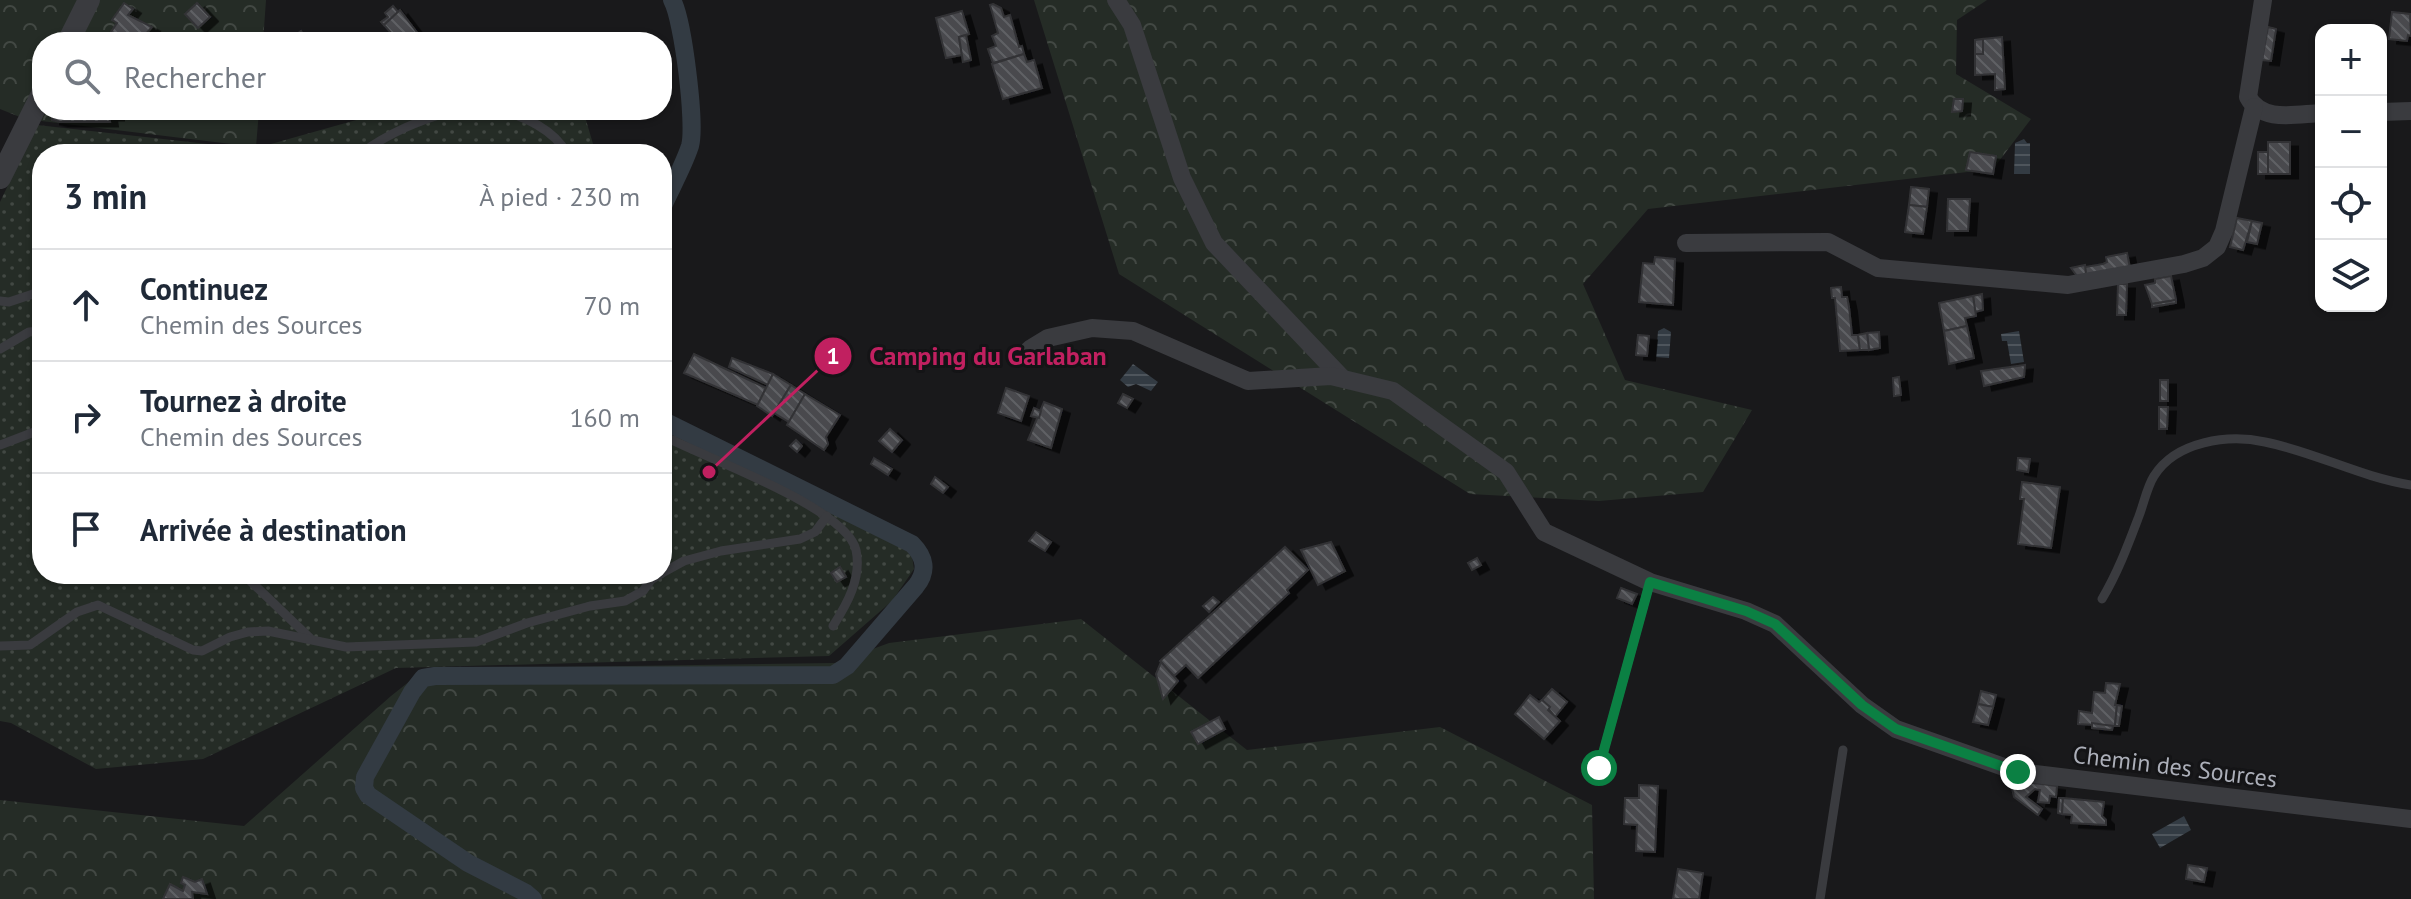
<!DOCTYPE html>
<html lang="fr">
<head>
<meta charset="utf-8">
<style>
	body { margin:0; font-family:"PT Sans",sans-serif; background:#f2f2f3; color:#1f2937 }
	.controls { position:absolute; right:24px; top:24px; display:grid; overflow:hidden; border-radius:16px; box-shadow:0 2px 6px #0004 }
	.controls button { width:72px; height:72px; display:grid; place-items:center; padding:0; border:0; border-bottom:2px solid #e0e1e3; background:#fff; color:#1f2937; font:40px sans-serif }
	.stop { position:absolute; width:24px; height:24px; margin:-18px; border:6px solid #0b8043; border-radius:50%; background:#fff }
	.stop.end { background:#0b8043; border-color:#fff; box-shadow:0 2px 8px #0008 }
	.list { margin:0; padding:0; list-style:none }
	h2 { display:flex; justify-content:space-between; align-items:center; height:104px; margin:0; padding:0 32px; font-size:34px }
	h2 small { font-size:26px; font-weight:400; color:#747a83 }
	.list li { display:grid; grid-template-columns:52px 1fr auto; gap:24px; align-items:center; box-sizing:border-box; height:112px; padding:0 32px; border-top:2px solid #e0e1e3 }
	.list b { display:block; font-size:30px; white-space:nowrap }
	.list p { margin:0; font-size:26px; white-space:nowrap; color:#747a83 }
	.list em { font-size:26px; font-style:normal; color:#747a83 }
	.icon { flex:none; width:44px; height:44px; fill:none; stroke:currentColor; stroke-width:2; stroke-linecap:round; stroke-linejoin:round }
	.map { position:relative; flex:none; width:2411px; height:899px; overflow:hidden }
	.search { position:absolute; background:#fff; box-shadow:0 2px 6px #0004; left:32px; top:32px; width:640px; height:88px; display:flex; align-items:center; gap:20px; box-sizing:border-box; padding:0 28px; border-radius:32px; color:#747a83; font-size:30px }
	.panel { position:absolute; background:#fff; box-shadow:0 2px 6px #0004; left:32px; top:144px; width:640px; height:440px; border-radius:32px }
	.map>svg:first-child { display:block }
	.green { fill:url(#green-dots) }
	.forest { fill:url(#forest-crowns) }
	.water { fill:url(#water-rules) }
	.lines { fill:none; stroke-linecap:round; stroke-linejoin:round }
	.canal { stroke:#333b43; stroke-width:18 }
	.building { fill:url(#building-back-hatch); stroke:#333336; stroke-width:2; filter:url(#shadow) }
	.service { stroke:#3a3b3f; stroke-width:9 }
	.minor { stroke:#3a3b3f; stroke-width:18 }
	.tertiary { stroke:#3a3b3f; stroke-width:22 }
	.route { stroke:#0b8043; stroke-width:10 }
	.labels { text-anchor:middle; stroke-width:6; stroke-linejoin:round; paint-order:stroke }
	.street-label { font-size:24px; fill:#acafb9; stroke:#141416 }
	.leader { fill:none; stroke:#c12060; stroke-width:3 }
	.callout-dot { fill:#c12060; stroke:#141416; stroke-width:3 }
	.mark-label { font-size:24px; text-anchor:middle; font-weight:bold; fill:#fff }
	.callout-label { font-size:26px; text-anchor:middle; font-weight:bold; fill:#c12060; stroke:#141416; stroke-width:6; stroke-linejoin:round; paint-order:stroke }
</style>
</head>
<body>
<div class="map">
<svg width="2411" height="899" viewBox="0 0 2411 899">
	<defs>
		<pattern id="green-dots" width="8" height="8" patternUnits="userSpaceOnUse" patternTransform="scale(2)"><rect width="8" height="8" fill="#252c26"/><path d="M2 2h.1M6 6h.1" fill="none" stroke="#424843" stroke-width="1.8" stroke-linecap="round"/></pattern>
		<pattern id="forest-crowns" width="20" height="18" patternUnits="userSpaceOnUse" patternTransform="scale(2)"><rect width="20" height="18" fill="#252c26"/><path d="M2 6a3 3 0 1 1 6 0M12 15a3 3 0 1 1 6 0" fill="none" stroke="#424843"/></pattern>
		<pattern id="water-rules" width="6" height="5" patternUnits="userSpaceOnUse" patternTransform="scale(2)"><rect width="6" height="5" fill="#333b43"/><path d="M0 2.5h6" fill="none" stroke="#4e555c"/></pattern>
		<pattern id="building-back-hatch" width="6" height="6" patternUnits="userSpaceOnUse" patternTransform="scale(2)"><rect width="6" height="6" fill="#48494d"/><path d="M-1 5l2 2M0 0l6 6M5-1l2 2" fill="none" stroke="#606165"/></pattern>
		<filter id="shadow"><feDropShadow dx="8" dy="4.5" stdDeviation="0" flood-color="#0009"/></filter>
	</defs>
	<rect width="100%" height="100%" fill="#19191b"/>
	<path class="green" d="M 420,110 L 583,110 L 596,154 L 42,154 L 42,574 L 662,574 L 662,426 L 881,532 L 911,550 L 914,569 L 892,601 L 829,656 L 396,668 L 203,759 L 96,769 L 11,723 L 0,721 L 0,202 L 37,125 L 253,149 L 374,115 Z"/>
	<g class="forest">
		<path d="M 0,0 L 266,0 L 263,42 L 42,42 L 42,110 L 259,110 L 256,147 L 25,119 L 0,109 Z"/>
		<path d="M 1034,0 L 1987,0 L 1957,20 L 1956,74 L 2031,119 L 1993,169 L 1648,209 L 1583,284 L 1625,380 L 1752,410 L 1703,492 L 1599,501 L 1470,494 L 1119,274 Z"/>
		<path d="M 1081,619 L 1247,750 L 1440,727 L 1592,805 L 1594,899 L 0,899 L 0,800 L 244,826 L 391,696 L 425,669 L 835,663 L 889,643 Z"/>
	</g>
	<g class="water">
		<path d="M 2024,139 L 2027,143 L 2030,143 L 2030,174 L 2014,174 L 2015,143 Z"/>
		<path d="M 1664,328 L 1671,332 L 1669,358 L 1656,357 L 1658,331 Z"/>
		<path d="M 2019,331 L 2024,362 L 2011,364 L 2007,341 L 2002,341 L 2001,334 Z"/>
		<path d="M 1133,364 L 1158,382 L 1151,391 L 1136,384 L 1128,387 L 1120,380 Z"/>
		<path d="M 2184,816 L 2191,830 L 2160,848 L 2152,834 Z"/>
	</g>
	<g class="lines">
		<g class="canal">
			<path d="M 662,208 C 671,188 683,167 690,146 C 696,125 683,19 672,0"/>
			<path d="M 533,899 L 526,893 L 468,863 L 368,795 L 364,788 L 365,777 L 412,692 L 423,678 L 435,676 L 833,675 L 847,666 L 916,586 C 928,571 925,557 912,544 L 662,420"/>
		</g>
	</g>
	<g class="building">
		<path d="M 124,3 L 133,9 L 128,15 L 152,27 L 139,42 L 126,42 L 111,32 L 117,23 L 112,20 Z"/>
		<path d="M 197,3 L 210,17 L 198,28 L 185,14 Z"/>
		<path d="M 993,4 L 1001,8 L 1004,17 L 1010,15 L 1019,47 L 1022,46 L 1024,54 L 993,63 L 988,49 L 996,46 L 992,36 L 998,33 L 990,5 Z"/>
		<path d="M 393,6 L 398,12 L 384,25 L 381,22 L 388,17 L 385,13 Z"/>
		<path d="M 400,10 L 419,35 L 411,42 L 399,42 L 384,25 Z"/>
		<path d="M 962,11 L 969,34 L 959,37 L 962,55 L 946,58 L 936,18 Z"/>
		<path d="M 2392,12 L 2410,14 L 2411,36 L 2408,35 L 2407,41 L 2389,39 Z"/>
		<path d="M 2268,27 L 2276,29 L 2271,61 L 2262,60 Z"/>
		<path d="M 301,31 L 309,42 L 302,42 L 297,34 Z"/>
		<path d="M 297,34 L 302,42 L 285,42 Z"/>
		<path d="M 966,35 L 971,60 L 963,62 L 959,37 Z"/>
		<path d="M 2002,37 L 2005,89 L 1995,90 L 1995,74 L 1975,75 L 1975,54 L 1983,54 L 1983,39 Z"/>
		<path d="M 1983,39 L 1983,54 L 1975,54 L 1975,40 Z"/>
		<path d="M 1024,54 L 1027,62 L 1034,60 L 1042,88 L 1003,99 L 992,64 Z"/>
		<path d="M 1954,99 L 1963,99 L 1962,111 L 1952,112 Z"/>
		<path d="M 53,110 L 89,110 L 88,116 L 102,117 L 102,110 L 116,110 L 116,116 L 109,116 L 110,122 L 60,122 L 52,120 Z"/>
		<rect x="2268" y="142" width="22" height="32"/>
		<path d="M 1970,152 L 1996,156 L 1993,174 L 1966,170 Z"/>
		<rect x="2258" y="152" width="10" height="22"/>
		<path d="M 1911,187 L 1929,189 L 1927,207 L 1909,205 Z"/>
		<path d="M 1948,199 L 1970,199 L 1968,231 L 1947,231 Z"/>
		<path d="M 1909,205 L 1927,207 L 1923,234 L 1905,232 Z"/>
		<path d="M 2237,218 L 2252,221 L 2243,250 L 2230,247 Z"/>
		<path d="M 2252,221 L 2262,223 L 2257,244 L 2247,242 Z"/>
		<path d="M 2127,253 L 2130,268 L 2086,275 L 2085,267 L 2103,264 L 2107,262 L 2106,257 Z"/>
		<path d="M 1655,257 L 1675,259 L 1673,305 L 1639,302 L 1643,263 L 1654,264 Z"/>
		<path d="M 2085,265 L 2086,275 L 2077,276 L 2071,268 Z"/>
		<path d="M 2171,276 L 2176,300 L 2152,304 L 2145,285 L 2155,283 L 2155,279 Z"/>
		<path d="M 2118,284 L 2127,284 L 2126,315 L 2117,315 Z"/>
		<path d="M 1841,287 L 1842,297 L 1847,297 L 1849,307 L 1852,335 L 1858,335 L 1860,350 L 1840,351 L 1835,298 L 1832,298 L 1831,288 Z"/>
		<path d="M 1982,294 L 1983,310 L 1975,312 L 1973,296 Z"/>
		<path d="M 1973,296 L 1976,316 L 1965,318 L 1967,326 L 1944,331 L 1939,303 Z"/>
		<path d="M 2176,300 L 2176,303 L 2152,307 L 2152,304 Z"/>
		<path d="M 1967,326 L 1974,358 L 1949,364 L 1944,331 Z"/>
		<path d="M 1879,332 L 1880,348 L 1869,350 L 1867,333 Z"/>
		<path d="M 1867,333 L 1869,350 L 1860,350 L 1858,335 Z"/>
		<path d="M 1638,335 L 1649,336 L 1647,356 L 1636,355 Z"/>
		<path d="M 694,354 L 766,388 L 758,405 L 684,373 Z"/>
		<path d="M 732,358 L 773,374 L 768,385 L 729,367 Z"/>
		<path d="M 2025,365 L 2024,377 L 1984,386 L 1981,371 Z"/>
		<path d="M 773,374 L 791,385 L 772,416 L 757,406 Z"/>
		<path d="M 1899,377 L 1901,395 L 1894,396 L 1893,378 Z"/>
		<rect x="2160" y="380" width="8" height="21"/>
		<path d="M 791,385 L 805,394 L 789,422 L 774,413 Z"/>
		<path d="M 1006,388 L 1029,396 L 1021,421 L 998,413 Z"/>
		<path d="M 805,394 L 840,415 L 826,437 L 828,444 L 824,450 L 787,425 Z"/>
		<path d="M 1123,394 L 1133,399 L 1127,408 L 1118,403 Z"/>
		<path d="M 1044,402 L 1062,409 L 1051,448 L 1028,440 Z"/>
		<path d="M 2159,407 L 2168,407 L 2167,429 L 2159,429 Z"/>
		<path d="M 1034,408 L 1041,411 L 1039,418 L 1031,416 Z"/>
		<path d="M 890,429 L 902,440 L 892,452 L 879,441 Z"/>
		<path d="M 796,440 L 802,446 L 797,452 L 790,446 Z"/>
		<path d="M 874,458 L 892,469 L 888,475 L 871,464 Z"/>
		<path d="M 2018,458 L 2030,459 L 2028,472 L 2017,470 Z"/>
		<path d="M 935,477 L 948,487 L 943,493 L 931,484 Z"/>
		<path d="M 2022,482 L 2060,487 L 2051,548 L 2018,544 L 2024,499 L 2020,499 Z"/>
		<path d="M 1036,532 L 1051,542 L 1045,551 L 1029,541 Z"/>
		<path d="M 1331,542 L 1345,571 L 1318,585 L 1301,550 Z"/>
		<path d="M 1285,547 L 1308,570 L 1287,590 L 1289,593 L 1198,678 L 1186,665 L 1174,676 L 1160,661 Z"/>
		<path d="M 1477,558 L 1481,565 L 1472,570 L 1468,563 Z"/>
		<path d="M 840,567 L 846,577 L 837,582 L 831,573 Z"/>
		<path d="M 1621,588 L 1637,594 L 1632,604 L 1617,598 Z"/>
		<path d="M 1213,597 L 1219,602 L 1209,612 L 1203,606 Z"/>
		<path d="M 1161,662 L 1178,681 L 1163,699 L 1156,674 Z"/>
		<path d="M 2106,683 L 2120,684 L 2115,705 L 2117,705 L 2115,726 L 2078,724 L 2079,711 L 2092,713 L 2094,692 L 2105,693 Z"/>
		<path d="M 1552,689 L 1567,702 L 1555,717 L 1542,700 Z"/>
		<path d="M 1981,691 L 1996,695 L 1993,707 L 1978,704 Z"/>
		<path d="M 1530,695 L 1539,702 L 1542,700 L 1550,707 L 1548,710 L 1560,721 L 1544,739 L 1515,714 Z"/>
		<path d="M 1978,704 L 1993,707 L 1988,725 L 1973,722 Z"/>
		<path d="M 2117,705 L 2122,706 L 2119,726 L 2115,726 Z"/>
		<path d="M 1219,717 L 1225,729 L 1198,744 L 1191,732 Z"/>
		<path d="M 2092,723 L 2113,726 L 2112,730 L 2092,728 Z"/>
		<path d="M 2016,781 L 2057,786 L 2056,797 L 2050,796 L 2049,803 L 2038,802 L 2040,790 L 2035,789 L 2026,797 L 2042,809 L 2038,815 L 2014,797 L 2011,784 Z"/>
		<path d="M 1639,785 L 1658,786 L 1655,852 L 1636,851 L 1637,825 L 1624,824 L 1625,798 L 1639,798 Z"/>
		<path d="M 2059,798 L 2063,798 L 2062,814 L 2058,813 Z"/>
		<path d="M 2063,798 L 2104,802 L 2102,816 L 2106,820 L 2106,825 L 2071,823 L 2072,815 L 2062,814 Z"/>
		<path d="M 2188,865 L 2207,868 L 2204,882 L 2186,879 Z"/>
		<path d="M 1678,869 L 1703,873 L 1699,899 L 1673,899 Z"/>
		<path d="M 183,877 L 195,882 L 202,879 L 207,894 L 192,892 L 193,899 L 163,899 L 170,884 L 183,891 L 185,885 L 181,883 Z"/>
	</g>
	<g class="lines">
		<g class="service">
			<path d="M 499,110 C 524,116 555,130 567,154"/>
			<path d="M 211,154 L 216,150"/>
			<path d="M 360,154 C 390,132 420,120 455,110"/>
			<path d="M 39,291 L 42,263"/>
			<path d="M 0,301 L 9,302 L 42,291"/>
			<path d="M 0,349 L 29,332 L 42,331"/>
			<path d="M 662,435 C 702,457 846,507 856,550 C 862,578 847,604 833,626"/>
			<path d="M 0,445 L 42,429"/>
			<path d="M 662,573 L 684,561 L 721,551 L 800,539 L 815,532 L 827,516"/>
			<path d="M 243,574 L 310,638"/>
			<path d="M 2102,599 C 2118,572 2128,545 2139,516 C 2144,503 2147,487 2154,476 C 2176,441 2228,434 2265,442 C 2315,452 2360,477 2411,485"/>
			<path d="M 0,646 L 30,645 L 77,612 L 98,605 L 193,650 L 202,651 L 230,637 L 248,632 L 268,631 L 346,647 L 476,642 L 527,623 L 590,606 L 625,601 L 643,591 L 651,580 L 661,574"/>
			<path d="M 1599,768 L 1650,582"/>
			<path d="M 1820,899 L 1843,750"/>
		</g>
		<g class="minor">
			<path d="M 1116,0 L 1132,25 L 1182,178 L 1214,243 L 1342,378"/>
			<path d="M 2263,0 L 2248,97 C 2262,123 2296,114 2321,113"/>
			<path d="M 2381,112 L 2411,111"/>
			<path d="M 1686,243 L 1828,242 L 1878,268 L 2068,285 L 2184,264 L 2203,258 L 2217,247 L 2224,231 L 2254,107"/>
			<path d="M 1030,349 L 1048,338 L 1092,328 L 1133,331 L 1248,381 L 1331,376 L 1393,391 L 1506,472 L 1544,532 L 1650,582 L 1746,611 L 1775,624 L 1862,705 L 1896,729 L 2018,772 L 2411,819"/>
		</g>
		<g class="tertiary">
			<path d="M 68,42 L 89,0"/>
			<path d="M 0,178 L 42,94"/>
		</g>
	</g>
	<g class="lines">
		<path class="route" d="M 1599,768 L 1650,582 L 1746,611 L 1775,624 L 1862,705 L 1896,729 L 2018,772"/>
	</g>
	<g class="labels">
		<g class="street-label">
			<text transform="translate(2175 767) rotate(7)" y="8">Chemin des Sources</text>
		</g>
	</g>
	<path class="leader" d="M709 472L833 356"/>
	<g class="callout-dot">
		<circle cx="709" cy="472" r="8"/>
		<circle cx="833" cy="356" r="20"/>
	</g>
	<g class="mark-label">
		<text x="833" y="364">1</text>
	</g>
	<g class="callout-label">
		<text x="988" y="365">Camping du Garlaban</text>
	</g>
</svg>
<div class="controls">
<button>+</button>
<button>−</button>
<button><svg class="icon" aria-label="locate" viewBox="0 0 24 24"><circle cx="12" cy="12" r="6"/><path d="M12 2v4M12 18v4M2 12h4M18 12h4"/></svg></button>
<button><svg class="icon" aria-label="layers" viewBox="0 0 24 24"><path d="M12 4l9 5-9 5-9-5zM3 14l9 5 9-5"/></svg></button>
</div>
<div class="stop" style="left:1599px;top:768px"></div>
<div class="stop end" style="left:2018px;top:772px"></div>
<div class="search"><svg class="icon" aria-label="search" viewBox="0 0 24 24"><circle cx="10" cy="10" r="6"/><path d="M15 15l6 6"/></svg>Rechercher</div>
<section class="panel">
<h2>3 min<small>À pied · 230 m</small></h2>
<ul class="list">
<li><svg class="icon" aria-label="ahead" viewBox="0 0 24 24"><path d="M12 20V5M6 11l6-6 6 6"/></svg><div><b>Continuez</b><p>Chemin des Sources</p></div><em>70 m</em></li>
<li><svg class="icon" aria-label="right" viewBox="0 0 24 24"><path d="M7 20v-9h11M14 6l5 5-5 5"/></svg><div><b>Tournez à droite</b><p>Chemin des Sources</p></div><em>160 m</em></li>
<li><svg class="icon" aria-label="arrive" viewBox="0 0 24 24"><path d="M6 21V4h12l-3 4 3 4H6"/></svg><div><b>Arrivée à destination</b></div></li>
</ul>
</section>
</div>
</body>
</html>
